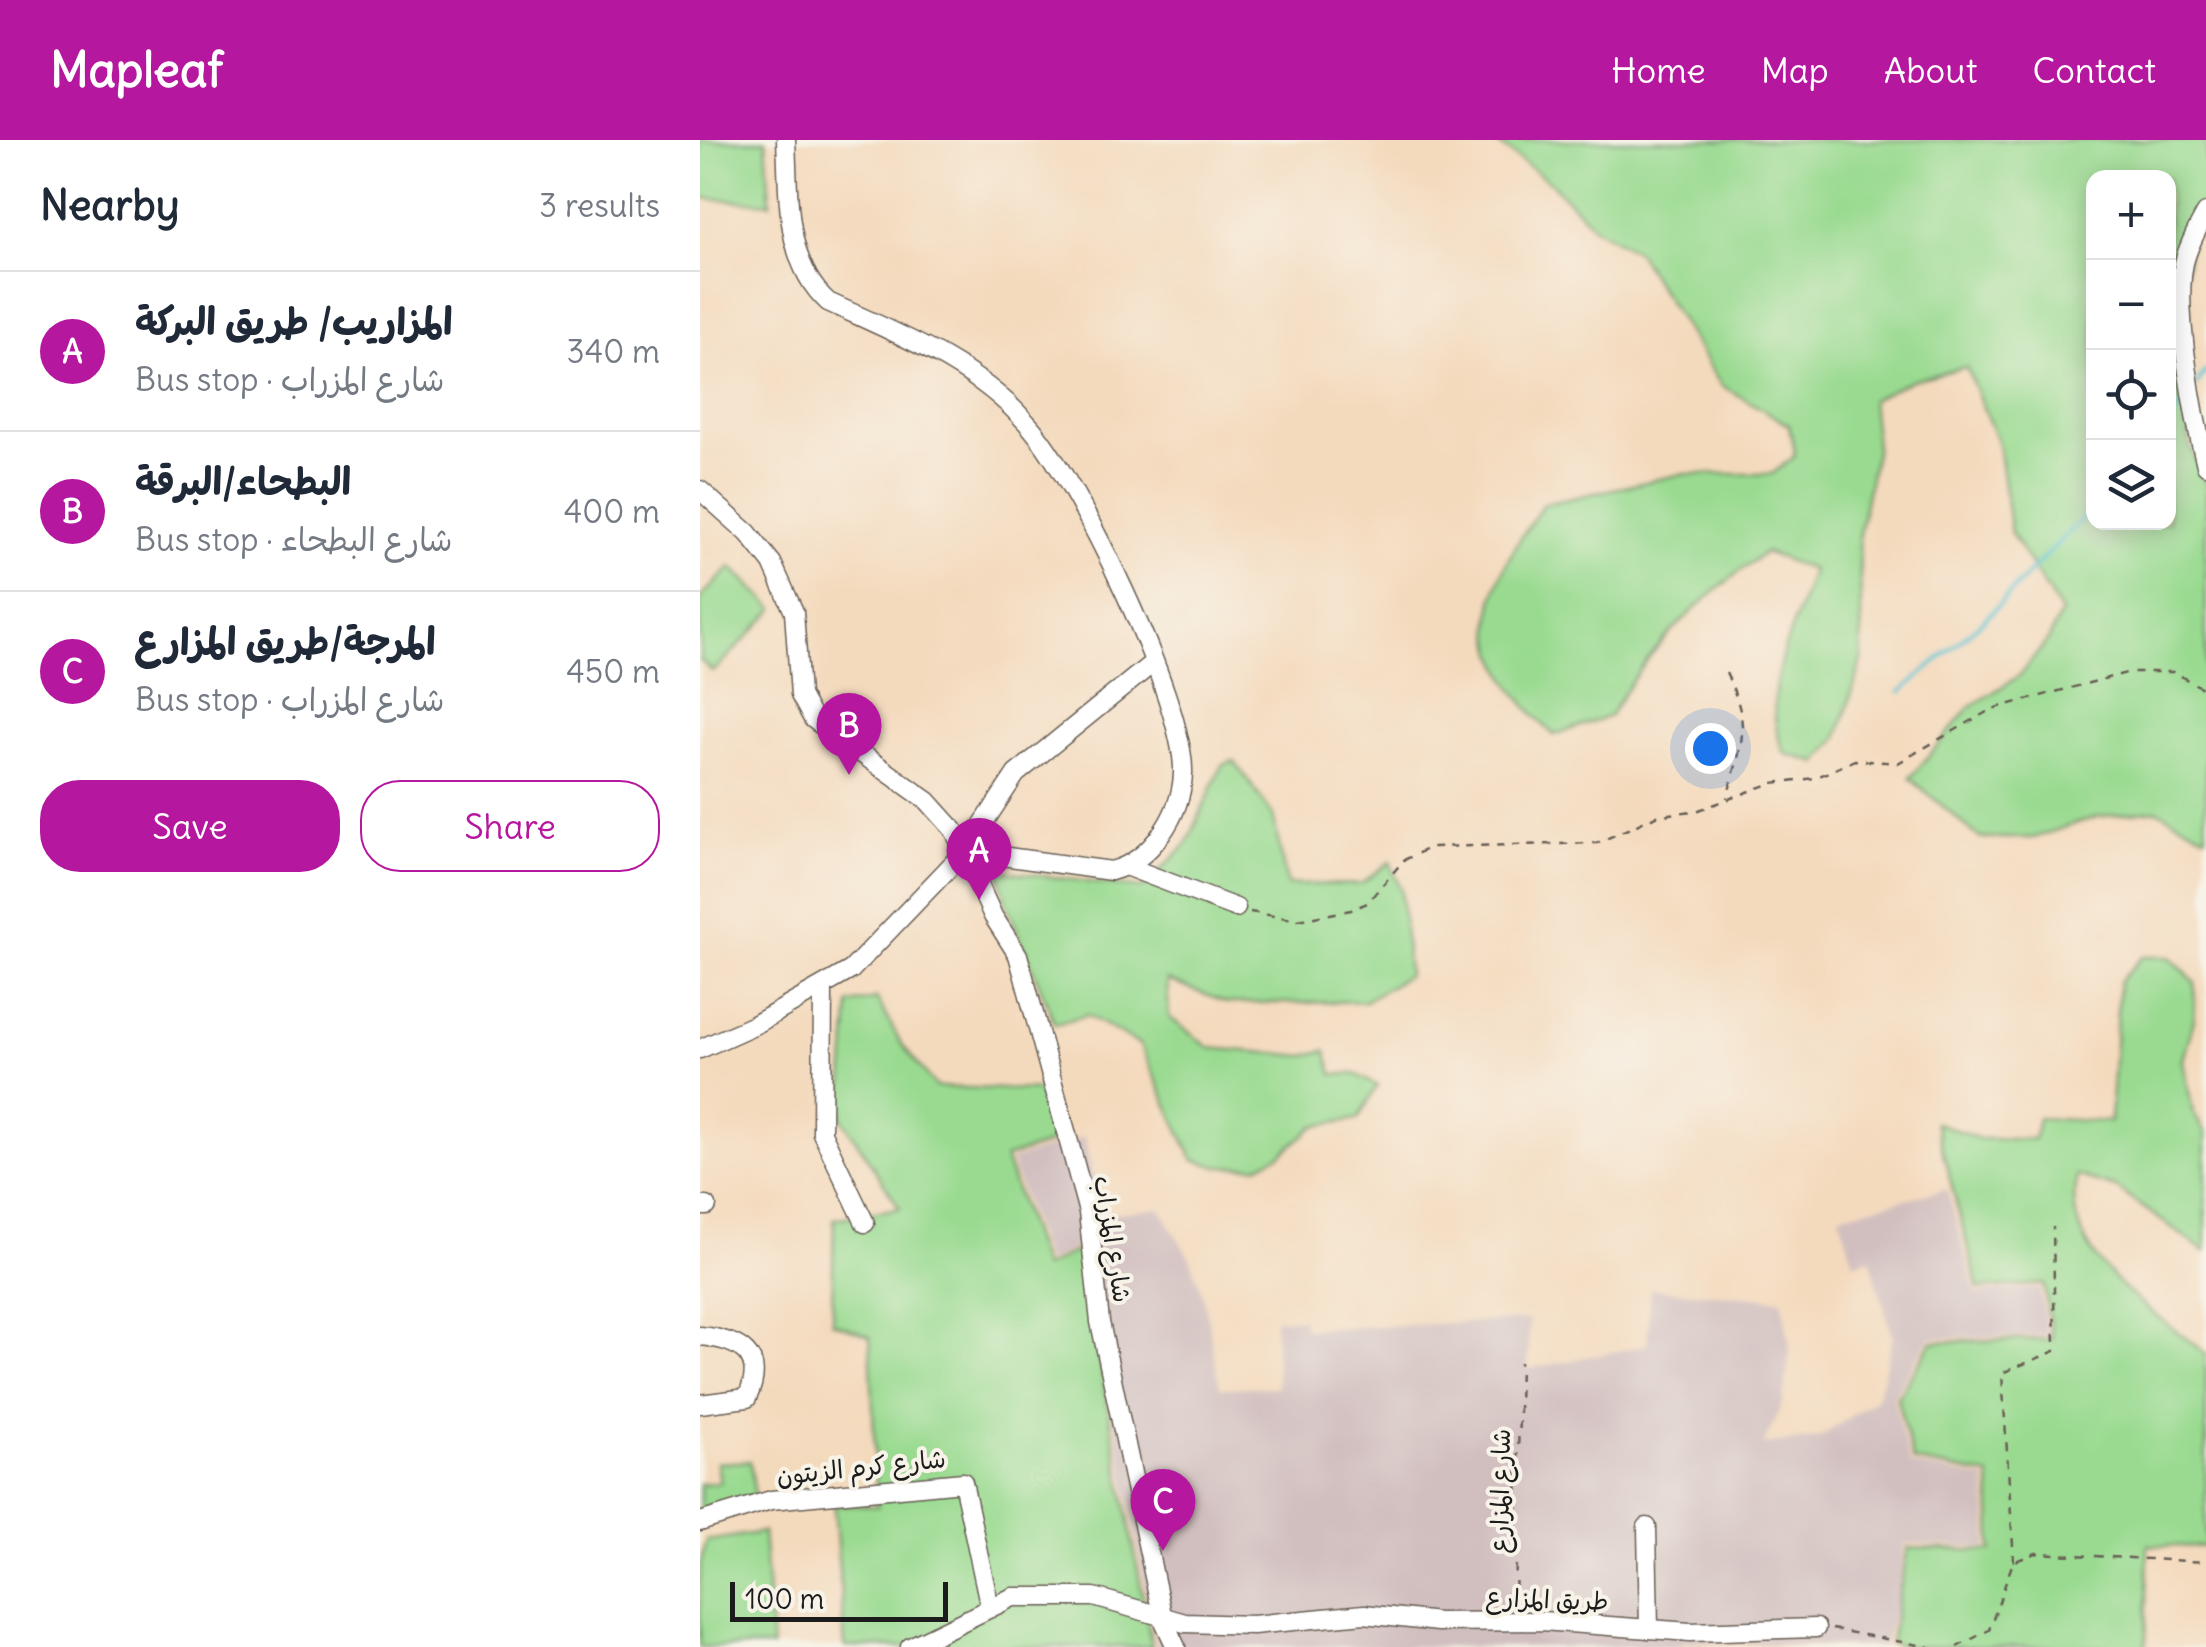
<!DOCTYPE html>
<html lang="en">
<head>
<meta charset="utf-8">
<style>
	body { margin:0; font-family:Delius,"Playpen Sans Arabic",sans-serif; background:#f2f2f3; color:#1f2937 }
	.controls { position:absolute; right:30px; top:30px; display:grid; overflow:hidden; border-radius:20px; box-shadow:0 5px 25px #0003 }
	.controls button { width:90px; height:90px; display:grid; place-items:center; padding:0; border:0; border-bottom:2px solid #e0e1e3; background:#fff; color:#1f2937; font:50px sans-serif }
	.scale { position:absolute; left:30px; bottom:25px; width:218px; box-sizing:border-box; padding-left:10px; border:5px solid #1c1c1c; border-top:0; font-size:28px; line-height:35px; white-space:nowrap; color:#1c1c1c; -webkit-text-stroke:8px #f7f3e8; paint-order:stroke }
	.you { position:absolute; left:1010px; top:608px; width:35px; height:35px; margin:-25px; border:8px solid #fff; border-radius:50%; background:#1a73e8; box-shadow:0 0 0 15px #1a73e833 }
	.badge { display:grid; place-items:center; width:65px; height:65px; border-radius:50%; background:#b5179e; color:#fff; font-size:32px; font-weight:700 }
	.pin { position:absolute; translate:-50% -82px; filter:drop-shadow(0 2px 5px #0008) }
	.pin::after { content:''; position:absolute; top:52px; width:35px; height:30px; background:inherit; clip-path:polygon(0 0,100% 0,50% 100%) }
	.list { margin:0; padding:0; list-style:none }
	h2 { display:flex; justify-content:space-between; align-items:center; height:130px; margin:0; padding:0 40px; font-size:42px }
	h2 small { font-size:32px; font-weight:400; color:#747a83 }
	.list li { display:grid; grid-template-columns:65px 1fr auto; gap:30px; align-items:center; box-sizing:border-box; height:160px; padding:0 40px; border-top:2px solid #e0e1e3 }
	.list b { display:block; font-size:38px; white-space:nowrap }
	.list p { margin:0; font-size:32px; white-space:nowrap; color:#747a83 }
	.list em { font-size:32px; font-style:normal; color:#747a83 }
	.actions { display:flex; gap:20px; padding:30px 40px }
	.actions a { flex:1; padding:22px 0; border:2px solid #b5179e; border-radius:40px; text-align:center; font-size:35px; color:#b5179e }
	.actions .main { background:#b5179e; color:#fff }
	.icon { flex:none; width:55px; height:55px; fill:none; stroke:currentColor; stroke-width:2; stroke-linecap:round; stroke-linejoin:round }
	.map { position:relative; flex:none; width:1506px; height:1507px; overflow:hidden }
	header { display:flex; align-items:center; gap:60px; box-sizing:border-box; height:140px; padding:0 50px; background:#b5179e; color:#fff }
	header strong { font-size:48px }
	nav { display:flex; gap:55px; margin-inline-start:auto; font-size:35px }
	main { display:flex }
	aside { flex:1; background:#fff }
	.map>svg:first-child { display:block }
	.industrial { fill:#d1bfbf }
	.green { fill:#99da90; stroke:#5a7b56; stroke-width:2.5; fill-rule:evenodd }
	.lines { fill:none; stroke-linecap:round; stroke-linejoin:round }
	.stream { stroke:#57c2d2; stroke-width:4 }
	.minor-casing { stroke:#685e54; stroke-width:21 }
	.path { stroke:#685e54; stroke-width:2.5; stroke-dasharray:8 8; stroke-linecap:butt }
	.minor { stroke:#fff; stroke-width:18 }
	.labels { text-anchor:middle; stroke-width:8; stroke-linejoin:round; paint-order:stroke }
	.street-label { font-size:25px; fill:#1c1c1c; stroke:#f7f3e8 }
</style>
</head>
<body>
<header>
<strong>Mapleaf</strong>
<nav><a>Home</a><a>Map</a><a>About</a><a>Contact</a></nav>
</header>
<main>
<aside>
<h2>Nearby<small>3 results</small></h2>
<ul class="list">
<li><span class="badge">A</span><div><b>المزاريب/ طريق البركة</b><p>Bus stop · شارع المزراب</p></div><em>340 m</em></li>
<li><span class="badge">B</span><div><b>البطحاء/البرقة</b><p>Bus stop · شارع البطحاء</p></div><em>400 m</em></li>
<li><span class="badge">C</span><div><b>المرجة/طريق المزارع</b><p>Bus stop · شارع المزراب</p></div><em>450 m</em></li>
</ul>
<div class="actions"><a class="main">Save</a><a>Share</a></div>
</aside>
<div class="map">
<svg width="1506" height="1507" viewBox="0 0 1506 1507">
	<rect width="100%" height="100%" fill="#f7f3e8"/>
	<filter id="ink" filterUnits="userSpaceOnUse"><feTurbulence type="fractalNoise" baseFrequency=".01" numOctaves="2"/><feDisplacementMap in="SourceGraphic" scale="20" xChannelSelector="R" yChannelSelector="G"/><feConvolveMatrix kernelMatrix="1 2 1 2 8 2 1 2 1" color-interpolation-filters="sRGB"/></filter>
	<filter id="wash" filterUnits="userSpaceOnUse"><feTurbulence type="fractalNoise" baseFrequency=".0048" numOctaves="4" result="noise"/><feDisplacementMap in="SourceGraphic" scale="40" xChannelSelector="R" yChannelSelector="G"/><feGaussianBlur stdDeviation="2.25" result="paint"/><feColorMatrix in="noise" values="0 0 0 0 0 0 0 0 0 0 0 0 0 0 0 0 0 1.4 0 .05"/><feComposite in="paint" operator="in"/></filter>
	<g filter="url(#wash)">
		<rect width="100%" height="100%" fill="#f4dabd"/>
		<path class="industrial" d="M 384,997 L 401,1075 L 460,1068 L 491,1120 L 504,1159 L 520,1248 L 577,1247 L 574,1178 L 602,1179 L 605,1189 L 829,1180 L 828,1229 L 947,1205 L 950,1149 L 1082,1159 L 1090,1209 L 1083,1261 L 1064,1305 L 1121,1297 L 1177,1258 L 1193,1197 L 1170,1118 L 1154,1123 L 1139,1075 L 1247,1049 L 1276,1153 L 1340,1148 L 1348,1196 L 1230,1198 L 1193,1257 L 1210,1324 L 1286,1339 L 1288,1408 L 1205,1404 L 1197,1461 L 1183,1507 L 982,1502 L 981,1507 L 456,1507 L 382,1104 L 346,1123 L 310,1020 Z"/>
		<g class="green">
			<path d="M 0,0 L 66,0 L 70,63 L 0,58 Z"/>
			<path d="M 793,0 L 1506,0 L 1506,62 L 1492,88 L 1476,191 L 1490,306 L 1506,345 L 1506,696 L 1457,670 L 1396,677 L 1333,698 L 1280,698 L 1210,638 L 1270,567 L 1319,536 L 1349,499 L 1361,472 L 1311,393 L 1298,303 L 1266,227 L 1212,240 L 1171,260 L 1176,307 L 1159,394 L 1162,520 L 1138,598 L 1118,623 L 1084,613 C 1057,549 1094,492 1112,430 L 1065,412 C 998,462 952,502 910,576 L 854,595 C 766,512 776,456 844,364 L 982,334 L 1072,334 L 1095,316 L 1089,285 L 1021,245 L 937,112 L 895,88 L 850,42 ZM 1394,38 L 1468,38 L 1468,382 L 1394,382 Z"/>
			<path d="M 31,427 L 75,469 L 13,532 L 0,520 L 0,458 Z"/>
			<path d="M 534,621 L 573,675 L 587,745 L 661,744 L 690,722 L 701,750 L 708,835 L 665,861 L 605,863 L 527,863 L 467,840 L 469,877 L 510,908 L 605,916 L 626,910 L 633,934 L 656,934 L 677,946 L 658,979 L 615,986 L 581,1014 L 557,1026 L 518,1027 L 493,1019 L 440,905 L 387,875 L 355,884 L 305,760 L 299,730 L 442,749 L 487,704 L 522,625 Z"/>
			<path d="M 1442,817 L 1470,817 L 1495,842 L 1494,880 L 1483,920 L 1493,972 L 1506,993 L 1506,1112 L 1416,1048 L 1377,1036 C 1356,1114 1453,1171 1506,1214 L 1506,1407 L 1448,1405 L 1446,1507 L 1202,1507 L 1190,1503 L 1208,1408 L 1292,1411 L 1290,1336 L 1213,1321 L 1197,1258 L 1232,1202 L 1352,1199 L 1344,1144 L 1279,1149 L 1235,982 L 1279,999 L 1334,999 L 1338,978 L 1410,982 L 1419,842 Z"/>
			<path d="M 177,859 L 201,903 L 236,947 L 339,950 L 354,1002 L 305,1018 L 343,1128 L 379,1109 L 452,1507 L 145,1507 L 134,1365 L 177,1366 L 170,1196 L 132,1182 L 134,1079 L 200,1068 L 141,977 L 150,864 Z"/>
			<path d="M 50,1321 L 55,1355 L 0,1373 L 0,1344 L 20,1342 L 17,1323 Z"/>
			<path d="M 63,1392 L 72,1507 L 0,1507 L 0,1426 L 6,1401 Z"/>
		</g>
		<g class="lines">
			<g class="stream">
				<path d="M 1497,244 L 1506,231"/>
				<path d="M 1468,284 L 1486,259"/>
				<path d="M 1201,552 L 1284,480 L 1394,366"/>
			</g>
		</g>
	</g>
	<g filter="url(#ink)">
		<g class="lines">
			<defs>
				<g id="minor">
					<path d="M 86,0 C 89,55 84,122 128,162 C 200,195 273,223 327,283 C 376,336 486,563 483,634 C 481,675 451,721 411,731 L 265,711"/>
					<path d="M 1506,73 C 1497,89 1488,106 1484,123 C 1474,169 1494,279 1506,325"/>
					<path d="M 0,350 L 48,393 L 72,423 L 94,472 L 100,555 L 113,579 L 228,661 L 254,690 L 293,776 L 318,815 L 388,1072 L 400,1182 L 463,1479 L 476,1507"/>
					<path d="M 428,727 L 536,768"/>
					<path d="M 123,849 L 122,993 L 165,1083"/>
					<path d="M 0,909 L 56,884 L 151,830 L 265,711 L 316,634 L 454,522"/>
					<path d="M 0,1066 L 7,1066"/>
					<path d="M 0,1196 C 40,1200 67,1215 47,1258 L 0,1264"/>
					<path d="M 0,1382 L 71,1360 L 263,1342 L 290,1468"/>
					<path d="M 947,1387 L 949,1489"/>
					<path d="M 210,1507 L 313,1457 L 394,1457 L 485,1483 L 553,1485 L 664,1474 L 738,1482 L 842,1481 L 990,1492 L 1116,1488"/>
				</g>
			</defs>
			<use href="#minor" class="minor-casing"/>
			<g class="path">
				<path d="M 1026,533 C 1052,587 1042,602 1027,658"/>
				<path d="M 550,772 L 598,780 L 651,770 L 667,763 L 704,720 L 731,707 L 897,703 L 956,676 L 999,670 L 1072,643 L 1115,638 L 1155,620 L 1198,623 L 1292,569 L 1430,532 L 1473,532 L 1506,550"/>
				<path d="M 1314,1422 L 1302,1233 L 1355,1211 L 1353,1087"/>
				<path d="M 815,1465 L 820,1222"/>
				<path d="M 1132,1489 L 1229,1507"/>
				<path d="M 1257,1507 L 1289,1490 L 1313,1422 L 1336,1413 L 1506,1422"/>
			</g>
			<use href="#minor" class="minor"/>
		</g>
	</g>
	<g class="labels">
		<g class="street-label">
			<text transform="translate(413 1099) rotate(81)" y="9">شارع المزراب</text>
			<text transform="translate(161 1327) rotate(-6)" y="9">شارع كرم الزيتون</text>
			<text transform="translate(800 1351) rotate(-89)" y="9">شارع المزارع</text>
			<text transform="translate(847 1459) rotate(2)" y="9">طريق المزارع</text>
		</g>
	</g>
</svg>
<div class="controls">
<button>+</button>
<button>−</button>
<button><svg class="icon" aria-label="locate" viewBox="0 0 24 24"><circle cx="12" cy="12" r="6"/><path d="M12 2v4M12 18v4M2 12h4M18 12h4"/></svg></button>
<button><svg class="icon" aria-label="layers" viewBox="0 0 24 24"><path d="M12 4l9 5-9 5-9-5zM3 14l9 5 9-5"/></svg></button>
</div>
<div class="scale">100 m</div>
<div class="you"></div>
<div class="pin badge" style="left:279px;top:760px">A</div>
<div class="pin badge" style="left:149px;top:635px">B</div>
<div class="pin badge" style="left:463px;top:1411px">C</div>
</div>
</main>
</body>
</html>
